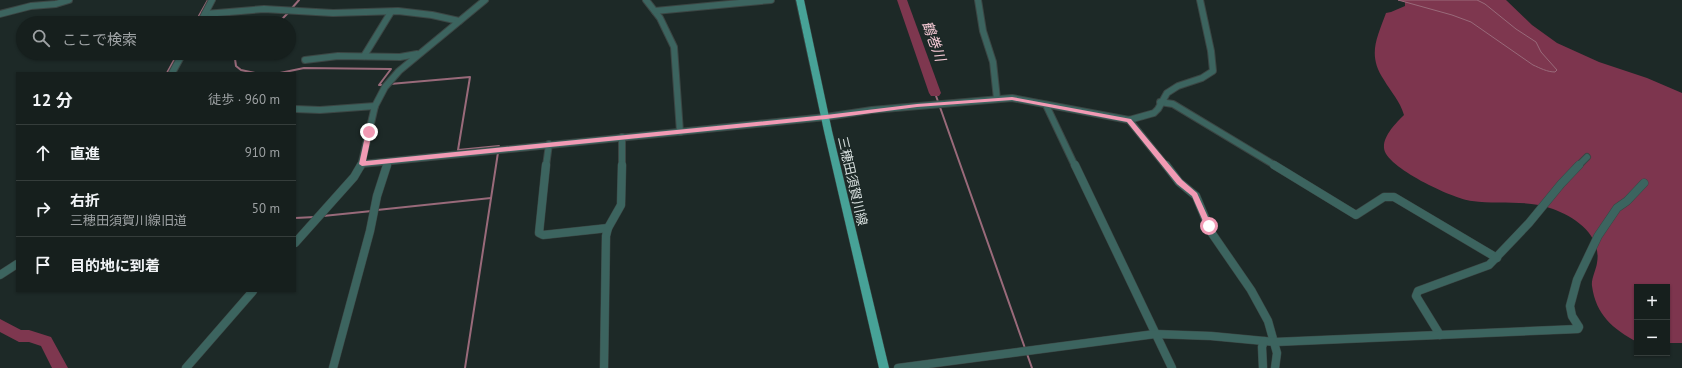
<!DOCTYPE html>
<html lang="ja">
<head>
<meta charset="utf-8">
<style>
	body { margin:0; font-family:"PT Sans","Noto Sans JP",sans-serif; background:#1f2726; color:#f1f3f6 }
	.controls { position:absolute; right:12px; bottom:12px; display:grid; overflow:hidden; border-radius:0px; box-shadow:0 1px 3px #0004 }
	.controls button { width:36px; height:36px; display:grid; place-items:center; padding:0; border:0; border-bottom:1px solid #353d3b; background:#161f1d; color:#f1f3f6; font:20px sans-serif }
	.stop { position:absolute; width:12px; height:12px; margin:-9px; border:3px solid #f19ab4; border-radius:50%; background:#fff }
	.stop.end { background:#f19ab4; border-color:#fff; box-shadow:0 1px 4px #0008 }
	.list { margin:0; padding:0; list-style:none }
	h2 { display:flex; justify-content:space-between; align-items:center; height:52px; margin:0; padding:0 16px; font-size:17px }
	h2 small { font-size:13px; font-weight:400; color:#9ea2a4 }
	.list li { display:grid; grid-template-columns:26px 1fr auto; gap:12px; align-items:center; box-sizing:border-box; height:56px; padding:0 16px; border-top:1px solid #353d3b }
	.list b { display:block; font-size:15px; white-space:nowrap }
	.list p { margin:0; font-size:13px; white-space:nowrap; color:#9ea2a4 }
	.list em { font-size:13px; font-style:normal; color:#9ea2a4 }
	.icon { flex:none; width:22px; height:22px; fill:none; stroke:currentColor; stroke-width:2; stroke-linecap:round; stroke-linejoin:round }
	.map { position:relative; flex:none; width:1682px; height:368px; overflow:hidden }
	.search { position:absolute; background:#161f1d; box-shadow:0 1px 3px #0004; left:16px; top:16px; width:280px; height:44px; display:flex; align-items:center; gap:10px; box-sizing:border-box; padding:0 14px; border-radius:22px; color:#9ea2a4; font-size:15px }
	.panel { position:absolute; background:#161f1d; box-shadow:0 1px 3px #0004; left:16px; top:72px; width:280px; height:220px; border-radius:0px }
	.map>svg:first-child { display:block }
	.forest { fill:#7d354e }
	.water { fill:#7e374f; stroke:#996a7a }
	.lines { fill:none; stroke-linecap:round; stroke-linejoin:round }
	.stream { stroke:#996a7a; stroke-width:2 }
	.river { fill:#7e374f; fill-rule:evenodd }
	.minor-far1-casing { stroke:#3b4644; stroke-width:8 }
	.minor-casing { stroke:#3b4644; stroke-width:9 }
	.major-casing { stroke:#3b4644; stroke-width:1 }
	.minor-far1 { stroke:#3c645f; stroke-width:6 }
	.minor { stroke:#3c645f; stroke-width:8 }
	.major { fill:#47a297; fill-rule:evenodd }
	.route { fill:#f19ab4 }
	.labels { text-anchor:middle; stroke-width:3; stroke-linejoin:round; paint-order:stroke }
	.street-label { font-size:13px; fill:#d8e0df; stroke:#1d2927 }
	.water-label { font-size:14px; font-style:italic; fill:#f8cbd7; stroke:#1d2927 }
</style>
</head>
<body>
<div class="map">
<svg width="1682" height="368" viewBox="0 0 1682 368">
	<rect width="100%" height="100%" fill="#1d2927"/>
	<path class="forest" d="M 1405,0 L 1506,0 L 1532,25 L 1557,43 L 1599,62 L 1647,78 L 1682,93 L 1682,343 L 1667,343 L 1667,287 L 1637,287 L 1637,342 C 1613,329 1596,315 1592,286 C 1591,279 1596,270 1597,263 C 1602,235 1575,217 1553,209 C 1527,199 1498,205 1472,201 C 1453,199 1385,167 1384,148 C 1383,136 1396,123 1404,115 C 1400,101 1391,92 1384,80 C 1367,55 1377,38 1386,13 L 1391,12 L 1405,6 Z"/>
	<path class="water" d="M 1398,0 L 1477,0 L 1485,4 L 1516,29 L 1536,42 L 1541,52 L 1557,70 L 1555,72 C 1547,72 1540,68 1533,65 L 1471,22 L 1452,15 Z"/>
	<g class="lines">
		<g class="stream">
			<path d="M 292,8 L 299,0"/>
			<path d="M 195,23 L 208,0"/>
			<path d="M 266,23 L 281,20 L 289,12"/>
			<path d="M 237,53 L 235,59 L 236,66 L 241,70 L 255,73"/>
			<path d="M 167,73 L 178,53"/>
			<path d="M 280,73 L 304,68 L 391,69 L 379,85 L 384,85"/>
			<path d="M 390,84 L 470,77 L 458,150 L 499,146 L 465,368"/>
			<path d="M 935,93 L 1032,368"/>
			<path d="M 377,210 L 491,198"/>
			<path d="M 323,216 L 372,211"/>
			<path d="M 295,218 L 315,217"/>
		</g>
		<g class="river">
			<path d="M 897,0 L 907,0 L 941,93 L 939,96 L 931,96 L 929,93 Z"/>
			<path d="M 0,319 L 21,330 L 29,330 L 51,337 L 68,368 L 52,368 L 41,346 L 29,342 L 19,342 L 0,332 Z"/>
		</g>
		<defs>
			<g id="minor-far1">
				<path d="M 646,0 L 660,18 L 674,47 L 680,132"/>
				<path d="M 978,0 L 983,31 L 993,62 L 997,99"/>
				<path d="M 655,11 L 771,0"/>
				<path d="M 0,14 L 31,6 L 56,4 L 69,0"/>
				<path d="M 205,14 L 264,9 L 333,13 L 398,11 L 432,15 L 459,21"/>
				<path d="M 200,23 L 212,0"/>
				<path d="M 364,56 L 391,12"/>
				<path d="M 305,60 L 338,56 L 400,57 L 417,54"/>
				<path d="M 172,73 L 183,53"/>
				<path d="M 1160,102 L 1173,104 L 1276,166"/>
				<path d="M 1046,105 L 1075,166"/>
				<path d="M 295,109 L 320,110 L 375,106"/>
				<path d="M 1129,120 L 1166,166"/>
				<path d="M 362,164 L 826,117 L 872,110 L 1012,98 L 1129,120 L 1154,113 L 1158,109 L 1167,93 L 1178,86 L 1202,78 L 1213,71 L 1211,51 L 1200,0"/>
				<path d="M 361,166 L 375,106 L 385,87 L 399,71 L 485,0"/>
				<path d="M 387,166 L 388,162"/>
				<path d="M 546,166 L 549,144"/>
				<path d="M 622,166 L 622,137"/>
				<path d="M 1578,166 L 1587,157"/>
			</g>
			<g id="minor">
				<path d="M 546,165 L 539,233 L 543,235 L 608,228"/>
				<path d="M 1075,165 L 1172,368"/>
				<path d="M 1166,165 L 1179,182 L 1196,196 L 1211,232 L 1251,290 L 1268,321 L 1277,353 L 1275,368"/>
				<path d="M 1274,165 L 1356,215 L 1384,197 L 1394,197 L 1497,258"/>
				<path d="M 295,243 L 354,177 L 361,165"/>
				<path d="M 0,275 L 17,264"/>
				<path d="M 1440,335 L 1416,296 L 1418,291 L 1489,265 L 1529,223 L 1561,184 L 1579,165"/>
				<path d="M 186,368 L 253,291"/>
				<path d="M 333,368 L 370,231 L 377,196 L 387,165"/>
				<path d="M 604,368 L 606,236 L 608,228 L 621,205 L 622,165"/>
				<path d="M 898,368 L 1155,334 L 1211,336 L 1275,342 L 1578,329 L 1579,327 L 1572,316 L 1570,306 L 1577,280 L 1598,236 L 1617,208 L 1627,201 L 1644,183"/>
				<path d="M 1263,368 L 1262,347 L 1264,341"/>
			</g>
			<path id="major" d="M 796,0 L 804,0 L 832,131 L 889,368 L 879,368 L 824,131 Z"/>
		</defs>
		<use href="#minor-far1" class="minor-far1-casing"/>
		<use href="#minor" class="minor-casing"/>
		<use href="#major" class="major-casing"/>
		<use href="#minor-far1" class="minor-far1"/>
		<use href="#minor" class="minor"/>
		<use href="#major" class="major"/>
	</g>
	<path class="route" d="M 1012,97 L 1131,119 L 1182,180 L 1197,193 L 1212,226 L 1211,228 L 1206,228 L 1192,196 L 1177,184 L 1127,122 L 1012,100 L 917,107 L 826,119 L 362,166 L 359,164 L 366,132 L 369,130 L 372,132 L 366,161 L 826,115 L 917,104 Z"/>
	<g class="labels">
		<g class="street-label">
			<text transform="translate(853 181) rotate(77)" y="5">三穂田須賀川線</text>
		</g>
		<g class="water-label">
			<text transform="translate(934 41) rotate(70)" y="5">鶴巻川</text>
		</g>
	</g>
</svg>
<div class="controls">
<button>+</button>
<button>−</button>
</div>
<div class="stop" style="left:1209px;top:226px"></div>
<div class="stop end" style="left:369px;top:132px"></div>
<div class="search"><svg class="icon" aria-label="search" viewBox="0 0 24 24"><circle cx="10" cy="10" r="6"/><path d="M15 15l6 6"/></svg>ここで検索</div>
<section class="panel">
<h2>12 分<small>徒歩 · 960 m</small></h2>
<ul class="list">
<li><svg class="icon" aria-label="ahead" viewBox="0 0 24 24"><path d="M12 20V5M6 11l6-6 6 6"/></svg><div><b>直進</b></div><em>910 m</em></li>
<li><svg class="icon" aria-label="right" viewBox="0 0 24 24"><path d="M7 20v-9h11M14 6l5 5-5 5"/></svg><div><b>右折</b><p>三穂田須賀川線旧道</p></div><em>50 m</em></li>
<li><svg class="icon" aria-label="arrive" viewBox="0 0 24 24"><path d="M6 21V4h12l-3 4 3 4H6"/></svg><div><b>目的地に到着</b></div></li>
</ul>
</section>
</div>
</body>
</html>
